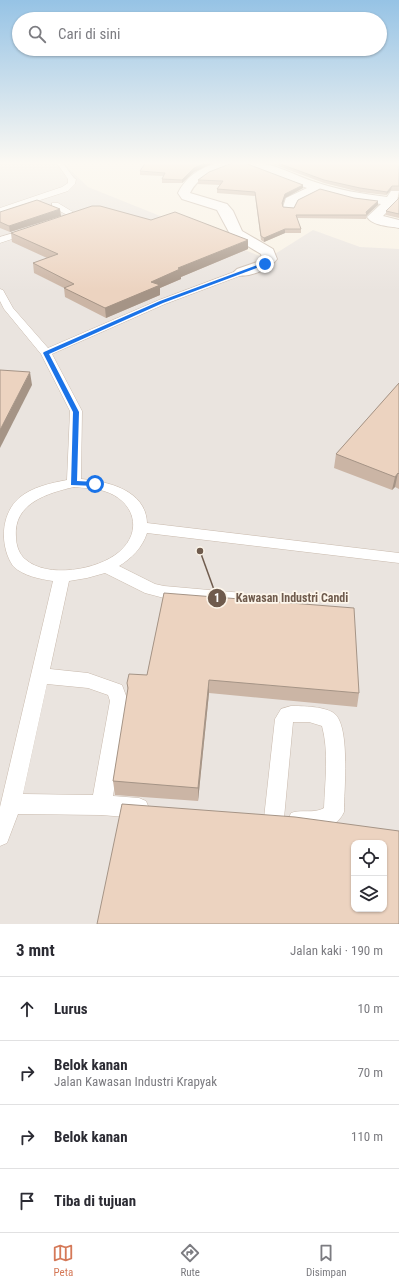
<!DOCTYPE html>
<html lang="id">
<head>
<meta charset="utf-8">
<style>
	body { margin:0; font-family:"Roboto Condensed",sans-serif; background:#f7f7f7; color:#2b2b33 }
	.controls { position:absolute; right:12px; bottom:12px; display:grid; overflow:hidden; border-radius:8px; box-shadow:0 1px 3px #0004 }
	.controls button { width:36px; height:36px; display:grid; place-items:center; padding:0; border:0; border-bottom:1px solid #e1e1e2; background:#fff; color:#2b2b33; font:20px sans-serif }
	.stop { position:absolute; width:12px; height:12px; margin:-9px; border:3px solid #1a73e8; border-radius:50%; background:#fff }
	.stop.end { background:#1a73e8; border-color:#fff; box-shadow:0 1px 4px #0008 }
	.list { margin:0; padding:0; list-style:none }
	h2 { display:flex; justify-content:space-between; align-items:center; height:52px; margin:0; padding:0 16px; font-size:17px }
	h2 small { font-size:13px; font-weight:400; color:#7c7c81 }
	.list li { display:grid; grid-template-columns:26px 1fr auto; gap:12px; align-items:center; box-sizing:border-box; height:64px; padding:0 16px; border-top:1px solid #e1e1e2 }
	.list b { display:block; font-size:15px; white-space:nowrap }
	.list p { margin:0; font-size:13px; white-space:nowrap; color:#7c7c81 }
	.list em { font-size:13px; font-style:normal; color:#7c7c81 }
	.icon { flex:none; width:22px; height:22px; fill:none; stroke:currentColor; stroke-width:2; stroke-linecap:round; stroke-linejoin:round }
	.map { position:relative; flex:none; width:399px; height:924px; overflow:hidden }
	.search { position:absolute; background:#fff; box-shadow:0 1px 3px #0004; left:12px; right:12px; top:12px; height:44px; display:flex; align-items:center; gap:10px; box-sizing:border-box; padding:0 14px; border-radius:22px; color:#7c7c81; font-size:15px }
	.sheet { height:308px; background:#fff }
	nav { display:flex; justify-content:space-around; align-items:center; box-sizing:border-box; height:56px; border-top:1px solid #e1e1e2; background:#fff; font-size:11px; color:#7c7c81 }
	nav a { display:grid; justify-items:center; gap:2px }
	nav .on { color:#d57958 }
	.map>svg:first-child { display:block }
	.industrial { fill:#eae4df; fill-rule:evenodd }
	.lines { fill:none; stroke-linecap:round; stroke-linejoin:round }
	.service-casing { stroke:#c9baad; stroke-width:1 }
	.minor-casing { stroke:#c9baad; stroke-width:2 }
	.service { fill:#fff; fill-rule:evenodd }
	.minor { fill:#fff; fill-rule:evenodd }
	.wall { fill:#cbb5a5 }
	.shaded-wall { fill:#a59486 }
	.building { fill:#ecd3c0; stroke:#a59486; fill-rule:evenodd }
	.route { fill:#1a73e8 }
	.leader { fill:none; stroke:#6f5b4d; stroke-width:1.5 }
	.callout-dot { fill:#6f5b4d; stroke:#fdf6eb; stroke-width:1.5 }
	.mark-label { font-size:12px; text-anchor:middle; font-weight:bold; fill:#fff }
	.callout-label { font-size:12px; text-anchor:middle; font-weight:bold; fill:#6f5b4d; stroke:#fdf6eb; stroke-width:3.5; stroke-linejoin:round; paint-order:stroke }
</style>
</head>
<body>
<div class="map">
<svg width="399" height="924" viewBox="0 0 399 924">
	<rect width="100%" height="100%" fill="#f9f2e5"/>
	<path class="industrial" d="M 0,162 L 62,162 L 88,187 L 267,259 L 313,230 L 360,247 L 399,249 L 399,924 L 0,924 ZM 354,843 L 384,843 L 384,909 L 354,909 Z"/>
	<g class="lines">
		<defs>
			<g id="service">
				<path d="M 56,162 L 62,162 L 74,178 L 76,179 L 75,184 L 68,191 L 0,213 L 0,208 L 62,187 L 68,183 L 68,179 Z"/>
				<path d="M 52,203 L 58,203 L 78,215 L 77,217 L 71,217 L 52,207 Z"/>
				<path d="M 27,229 L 31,231 L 30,233 L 0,243 L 0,237 Z"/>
				<path d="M 242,269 L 247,272 L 245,274 L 165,304 L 52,354 L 82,411 L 81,479 C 107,481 146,490 147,523 L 399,553 L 399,563 L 147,533 C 142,548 132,558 119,566 L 155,584 L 164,586 L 243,593 L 249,595 L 251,599 L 249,603 L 243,605 L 164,598 L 145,593 L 105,573 L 87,578 L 69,581 L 50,669 L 88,673 L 122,685 L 128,701 L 113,796 L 139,798 L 146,801 L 149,808 L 146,815 L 139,818 L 101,815 L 18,814 L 7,843 L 0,846 L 0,807 L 53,581 C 40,579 23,576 13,566 C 0,547 0,515 19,498 C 32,487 51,483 67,480 L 70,411 L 41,354 L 4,309 L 0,301 L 0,289 L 3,290 L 13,308 L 48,348 L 159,300 ZM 74,487 C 84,488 95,488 104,491 C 134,500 144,531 119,552 C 98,570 47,579 25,559 C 19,554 16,545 16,537 C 13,503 48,493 74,487 ZM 47,684 L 88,688 L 108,695 L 110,701 L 93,795 L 23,794 Z"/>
				<path d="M 291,706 C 301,706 328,706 336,715 C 350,731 344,790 344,812 C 336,831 309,834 291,827 L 288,820 L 291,813 C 301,809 314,814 324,808 C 325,781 329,752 322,726 L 309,722 L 293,722 L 284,818 L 281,825 L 274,828 L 267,825 L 264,818 L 275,719 L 281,709 Z"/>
			</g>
			<g id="minor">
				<path d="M 219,162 L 236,162 L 234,164 C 216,170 199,175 190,193 L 227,204 L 233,211 L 242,231 L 273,249 L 277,259 C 270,269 249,278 237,275 L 234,272 L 237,269 L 260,261 L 262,258 L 261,254 L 231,236 L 217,210 L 182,199 L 178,193 C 187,175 201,168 219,162 Z"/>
				<path d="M 241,162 C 267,159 291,174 315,182 C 338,190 363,194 387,197 L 391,191 L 399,191 L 397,201 L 383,216 L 399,220 L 399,228 C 389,226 373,226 367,217 L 381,204 L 354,200 L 319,191 L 297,203 L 294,210 L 284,210 L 283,207 L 286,198 L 307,188 L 243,164 Z"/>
			</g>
		</defs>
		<use href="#service" class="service-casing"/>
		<use href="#minor" class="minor-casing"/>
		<use href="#service" class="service"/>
		<use href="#minor" class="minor"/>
	</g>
	<g class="wall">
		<path d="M 260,162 L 399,162 L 399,190 L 391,190 L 386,195 L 360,192 L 324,183 L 270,163 Z"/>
		<path d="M 212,163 L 194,172 L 182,183 L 162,183 L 162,179 L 164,176 L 140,175 L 140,171 Z"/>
		<path d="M 198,180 L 303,185 L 303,188 L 285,198 L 282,204 L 283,207 L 294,208 L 354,198 L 378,201 L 378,205 L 367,215 L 366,219 L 297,218 L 301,229 L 301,233 L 285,233 L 264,242 L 261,240 L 255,196 L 217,193 L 217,189 L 220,185 L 198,184 Z"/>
		<path d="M 399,197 L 399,218 L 386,215 L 386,211 L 399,198 Z"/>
		<path d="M 0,212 L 61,216 L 10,232 L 0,228 Z"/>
		<path d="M 11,233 L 248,249 L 181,277 L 181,279 L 160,288 L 160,295 L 106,318 L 65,297 L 64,288 L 34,273 L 33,263 L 47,258 L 12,242 Z"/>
		<path d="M 399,383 L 399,489 L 395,487 L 392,490 L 334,468 L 336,454 Z"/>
		<path d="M 164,593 L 359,693 L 357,707 L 209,693 L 198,801 L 115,795 L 113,781 L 128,692 L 127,683 L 147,675 Z"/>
	</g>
	<g class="shaded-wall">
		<path d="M 207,162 L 215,162 L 194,172 L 182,183 L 182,180 L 194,168 Z"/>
		<path d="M 303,185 L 303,188 L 285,198 L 282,207 L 282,203 L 285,194 Z"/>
		<path d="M 392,186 L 391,190 L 386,195 L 387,192 Z"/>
		<path d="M 378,201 L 378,205 L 367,215 L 366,212 Z"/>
		<path d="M 60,209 L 61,216 L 10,232 L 9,226 Z"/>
		<path d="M 285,229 L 285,233 L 264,242 L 264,238 Z"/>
		<path d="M 248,240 L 248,249 L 181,277 L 181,279 L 160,288 L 160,295 L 106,318 L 105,308 L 151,282 L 178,268 Z"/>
		<path d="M 30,372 L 32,385 L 0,448 L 0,430 Z"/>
		<path d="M 398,473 L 395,487 L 392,490 L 395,477 Z"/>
		<path d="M 209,680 L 209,693 L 198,801 L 198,788 Z"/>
	</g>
	<g class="building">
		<path d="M 146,162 L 207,162 L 194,168 L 182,180 L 162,179 L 165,173 L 140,171 Z"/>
		<path d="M 235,162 L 242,162 L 303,185 L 285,194 L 282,203 L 283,207 L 294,208 L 298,200 L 320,189 L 354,198 L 378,201 L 366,212 L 367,215 L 296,215 L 301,229 L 285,229 L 264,238 L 261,236 L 255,192 L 217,189 L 223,181 L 198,180 L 209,172 Z"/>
		<path d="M 275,162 L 399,162 L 399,186 L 392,186 L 387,192 L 360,188 L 324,180 Z"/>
		<path d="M 399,197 L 399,214 L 386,211 L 399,198 Z"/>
		<path d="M 37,200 L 60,209 L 9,226 L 0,222 L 0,212 Z"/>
		<path d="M 92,206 L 100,206 L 151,220 L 175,212 L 248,240 L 178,268 L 180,269 L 151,282 L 160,285 L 105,308 L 64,288 L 74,284 L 33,263 L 58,254 L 11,233 Z"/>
		<path d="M 0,370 L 30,372 L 0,430 Z"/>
		<path d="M 399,383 L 399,474 L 398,473 L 395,477 L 336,454 Z"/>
		<path d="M 164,593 L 354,608 L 359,693 L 209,680 L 198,788 L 113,781 L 128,688 L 127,683 L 129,674 L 147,675 Z"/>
		<path d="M 122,804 L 295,817 L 399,831 L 399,924 L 97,924 ZM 354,843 L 384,843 L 384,909 L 354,909 Z"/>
	</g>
	<linearGradient id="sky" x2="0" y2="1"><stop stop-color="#96c3e5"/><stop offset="0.56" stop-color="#fcf9f3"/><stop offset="1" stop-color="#fcf9f3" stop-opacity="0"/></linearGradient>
	<rect width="399" height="291" fill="url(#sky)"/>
	<path class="route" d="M 263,263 L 267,264 L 163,303 L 49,354 L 79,412 L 77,481 L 95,482 L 98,484 L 95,486 L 71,485 L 73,412 L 43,353 L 44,352 L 160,301 Z"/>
	<path class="leader" d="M200 551L217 598"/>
	<g class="callout-dot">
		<circle cx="200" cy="551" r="4"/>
		<circle cx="217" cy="598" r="10"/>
	</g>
	<g class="mark-label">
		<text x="217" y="602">1</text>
	</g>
	<g class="callout-label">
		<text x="292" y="602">Kawasan Industri Candi</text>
	</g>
</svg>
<div class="controls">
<button><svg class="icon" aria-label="locate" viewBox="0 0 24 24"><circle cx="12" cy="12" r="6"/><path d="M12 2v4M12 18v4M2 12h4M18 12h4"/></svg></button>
<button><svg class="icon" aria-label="layers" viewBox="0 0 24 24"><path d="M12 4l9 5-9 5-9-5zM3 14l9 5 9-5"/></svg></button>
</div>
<div class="stop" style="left:95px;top:484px"></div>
<div class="stop end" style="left:265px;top:264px"></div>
<div class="search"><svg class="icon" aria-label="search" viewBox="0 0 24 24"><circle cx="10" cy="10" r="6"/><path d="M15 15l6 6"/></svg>Cari di sini</div>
</div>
<section class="sheet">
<h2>3 mnt<small>Jalan kaki · 190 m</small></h2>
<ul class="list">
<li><svg class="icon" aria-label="ahead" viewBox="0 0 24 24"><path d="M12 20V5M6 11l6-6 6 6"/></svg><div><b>Lurus</b></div><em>10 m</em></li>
<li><svg class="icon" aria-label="right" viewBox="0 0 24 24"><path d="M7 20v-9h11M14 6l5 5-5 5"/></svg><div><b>Belok kanan</b><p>Jalan Kawasan Industri Krapyak</p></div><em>70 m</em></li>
<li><svg class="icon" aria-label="right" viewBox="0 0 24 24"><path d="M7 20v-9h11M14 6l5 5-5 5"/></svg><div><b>Belok kanan</b></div><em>110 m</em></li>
<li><svg class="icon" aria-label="arrive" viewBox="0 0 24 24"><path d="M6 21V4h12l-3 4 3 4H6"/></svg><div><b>Tiba di tujuan</b></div></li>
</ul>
</section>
<nav>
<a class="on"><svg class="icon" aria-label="map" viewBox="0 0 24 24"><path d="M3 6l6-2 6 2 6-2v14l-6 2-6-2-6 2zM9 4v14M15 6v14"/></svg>Peta</a>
<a><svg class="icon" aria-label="directions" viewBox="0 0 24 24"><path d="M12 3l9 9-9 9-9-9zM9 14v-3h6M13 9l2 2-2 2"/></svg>Rute</a>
<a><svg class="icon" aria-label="saved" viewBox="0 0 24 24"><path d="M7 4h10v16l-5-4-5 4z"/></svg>Disimpan</a>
</nav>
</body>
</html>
